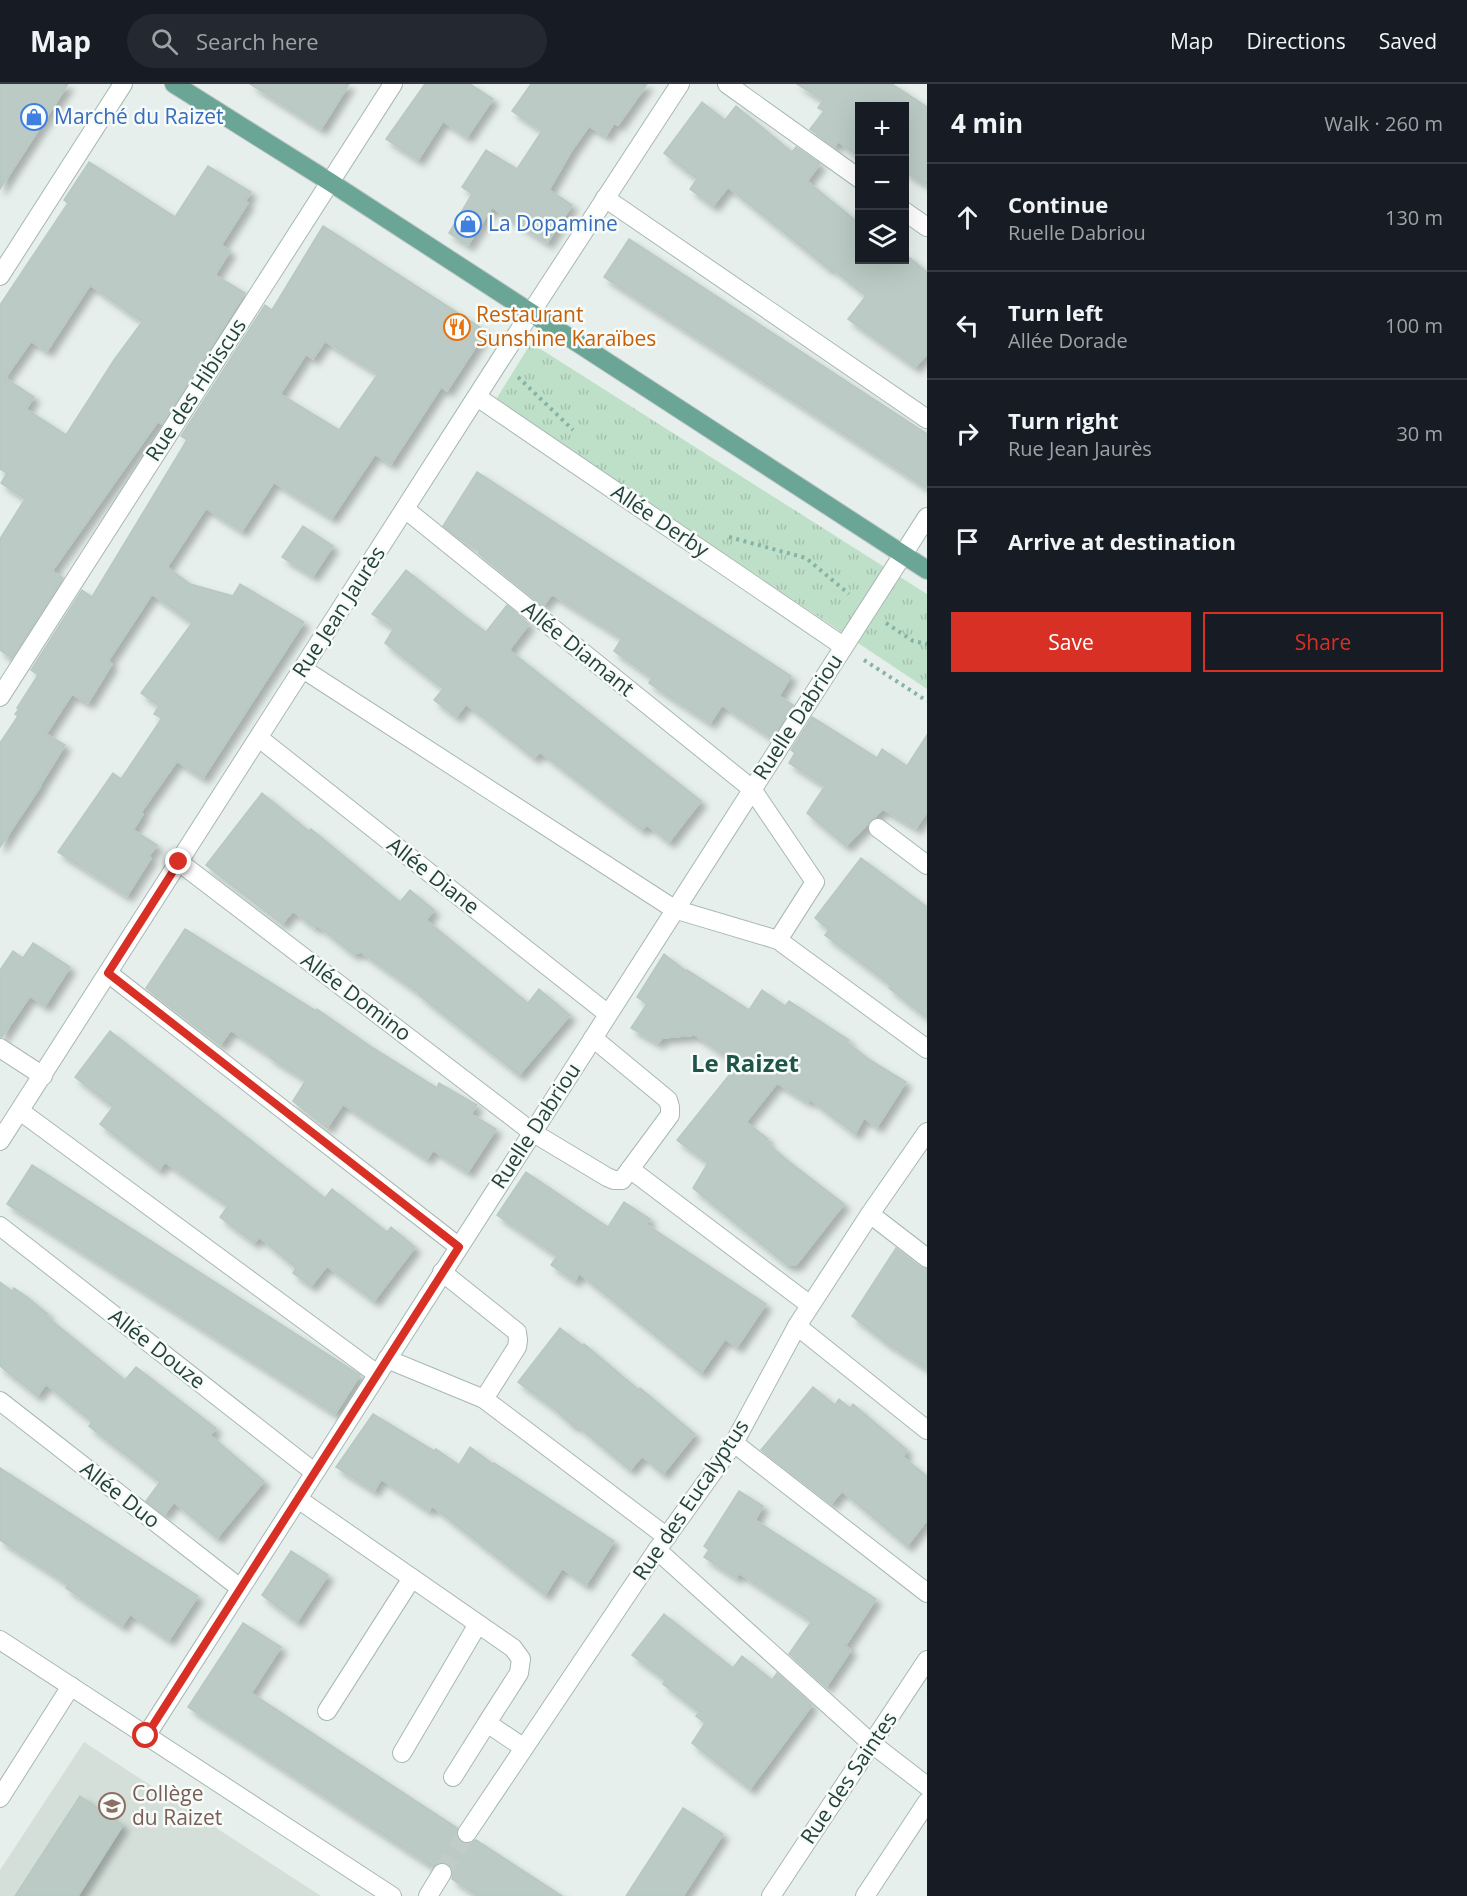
<!DOCTYPE html>
<html lang="en">
<head>
<meta charset="utf-8">
<style>
	body { margin:0; font-family:"Open Sans",sans-serif; background:#242831; color:#f1f3f6 }
	.controls { position:absolute; right:18px; top:18px; display:grid; overflow:hidden; border-radius:0px; box-shadow:0 6px 24px #0002 }
	.controls button { width:54px; height:54px; display:grid; place-items:center; padding:0; border:0; border-bottom:2px solid #363941; background:#171b24; color:#f1f3f6; font:30px sans-serif }
	.stop { position:absolute; width:18px; height:18px; margin:-14px; border:4px solid #d93025; border-radius:50%; background:#fff }
	.stop.end { background:#d93025; border-color:#fff; box-shadow:0 2px 6px #0008 }
	.list { margin:0; padding:0; list-style:none }
	h2 { display:flex; justify-content:space-between; align-items:center; height:78px; margin:0; padding:0 24px; font-size:26px }
	h2 small { font-size:20px; font-weight:400; color:#9ea1a6 }
	.list li { display:grid; grid-template-columns:39px 1fr auto; gap:18px; align-items:center; box-sizing:border-box; height:108px; padding:0 24px; border-top:2px solid #363941 }
	.list b { display:block; font-size:22px; white-space:nowrap }
	.list p { margin:0; font-size:20px; white-space:nowrap; color:#9ea1a6 }
	.list em { font-size:20px; font-style:normal; color:#9ea1a6 }
	.actions { display:flex; gap:12px; padding:18px 24px }
	.actions a { flex:1; padding:14px 0; border:2px solid #d93025; border-radius:0px; text-align:center; font-size:21px; color:#d93025 }
	.actions .main { background:#d93025; color:#fff }
	.icon { flex:none; width:33px; height:33px; fill:none; stroke:currentColor; stroke-width:2; stroke-linecap:round; stroke-linejoin:round }
	.map { position:relative; flex:none; width:927px; height:1812px; overflow:hidden }
	header { display:flex; align-items:center; gap:36px; box-sizing:border-box; height:84px; padding:0 30px; background:#171b24; border-bottom:2px solid #363941 }
	header strong { font-size:28px }
	nav { display:flex; gap:33px; margin-inline-start:auto; font-size:21px }
	.search { width:420px; height:54px; background:#242831; display:flex; align-items:center; gap:15px; box-sizing:border-box; padding:0 21px; border-radius:33px; color:#9ea1a6; font-size:22px }
	main { display:flex }
	aside { flex:1; background:#171b24 }
	.map>svg:first-child { display:block }
	.built { fill:#d4dfda }
	.park { fill:url(#park-tufts) }
	.building { fill:#bbcac4; stroke:#b8c9c2; stroke-width:1.5; fill-rule:evenodd; filter:url(#shadow) }
	.lines { fill:none; stroke-linecap:round; stroke-linejoin:round }
	.minor-tunnel { stroke:#bfccc8; stroke-width:18; stroke-dasharray:18 9; stroke-linecap:butt }
	.minor-casing { stroke:#a8b8b2; stroke-width:20 }
	.major-casing { stroke:#c2cac8; stroke-width:20 }
	.path { stroke:#86b3a5; stroke-width:4; stroke-dasharray:3 4.5; stroke-linecap:butt }
	.minor { stroke:#fff; stroke-width:18 }
	.major { stroke:#6aa596; stroke-width:18 }
	.route { stroke:#d93025; stroke-width:8 }
	.labels { text-anchor:middle; stroke-width:5; stroke-linejoin:round; paint-order:stroke }
	.shop-label { font-size:21px; fill:#366cbe; stroke:#f7fbf9; text-anchor:start }
	.food-label { font-size:21px; fill:#c56008; stroke:#f7fbf9; text-anchor:start }
	.street-label { font-size:21px; fill:#24423a; stroke:#f7fbf9 }
	.education-label { font-size:21px; fill:#785e54; stroke:#f7fbf9; text-anchor:start }
	.quarter-label { font-size:24px; font-weight:bold; fill:#1f5548; stroke:#f7fbf9 }
</style>
</head>
<body>
<header>
<strong>Map</strong>
<div class="search"><svg class="icon" aria-label="search" viewBox="0 0 24 24"><circle cx="10" cy="10" r="6"/><path d="M15 15l6 6"/></svg>Search here</div>
<nav><a>Map</a><a>Directions</a><a>Saved</a></nav>
</header>
<main>
<div class="map">
<svg width="927" height="1812" viewBox="0 0 927 1812">
	<defs>
		<pattern id="park-tufts" width="24" height="20" patternUnits="userSpaceOnUse" patternTransform="scale(1.5)"><rect width="24" height="20" fill="#bfe0c8"/><path d="M3 7l-1-3M5 7V3M7 7l1-3M15 17l-1-3M17 17v-4M19 17l1-3" fill="none" stroke="#a4c1ad"/></pattern>
		<filter id="shadow"><feDropShadow dx="5.5" dy="5.5" stdDeviation="3" flood-color="#0004"/></filter>
	</defs>
	<rect width="100%" height="100%" fill="#e6efeb"/>
	<path class="built" d="M 84,1658 L 321,1812 L 0,1812 L 0,1786 Z"/>
	<path class="park" d="M 531,259 L 927,510 L 927,605 L 495,317 Z"/>
	<g class="building">
		<path d="M 0,0 L 68,0 L 0,105 Z"/>
		<path d="M 250,0 L 349,0 L 321,45 Z"/>
		<path d="M 425,0 L 470,0 L 493,15 L 467,53 L 443,37 L 418,76 L 386,55 Z"/>
		<path d="M 531,0 L 647,0 L 618,41 L 614,39 L 606,52 L 589,42 L 572,66 L 549,106 L 572,121 L 547,159 L 492,123 L 468,161 L 449,149 L 472,110 L 462,103 L 486,66 L 517,85 L 542,47 L 512,27 Z"/>
		<path d="M 797,0 L 892,0 L 927,23 L 927,101 L 904,87 L 904,22 L 860,22 L 860,74 L 838,57 L 834,63 L 810,45 L 824,27 L 818,24 L 823,16 Z"/>
		<path d="M 702,18 L 725,36 L 736,22 L 792,68 L 796,63 L 820,80 L 807,97 L 860,140 L 860,176 L 904,176 L 904,169 L 927,188 L 927,270 L 915,283 L 848,235 L 866,212 L 830,183 L 829,185 L 728,103 L 713,122 L 690,105 L 697,95 L 664,69 Z"/>
		<path d="M 89,78 L 175,133 L 208,82 L 251,108 L 245,117 L 248,119 L 221,161 L 230,167 L 215,191 L 245,209 L 162,340 L 158,337 L 52,487 L 63,494 L 12,574 L 0,566 L 0,455 L 25,415 L 1,399 L 7,389 L 0,385 L 0,221 L 68,119 L 64,116 ZM 90,201 L 142,238 L 114,276 L 66,351 L 26,325 L 34,313 L 5,294 L 31,257 L 47,267 Z"/>
		<path d="M 323,142 L 486,247 L 447,307 L 441,303 L 391,380 L 375,370 L 332,434 L 274,398 L 242,447 L 206,424 L 167,483 L 190,500 L 233,512 L 240,500 L 304,538 L 203,694 L 177,677 L 141,728 L 143,730 L 133,746 L 157,761 L 148,773 L 151,774 L 127,812 L 58,768 L 113,689 L 121,695 L 162,634 L 154,630 L 159,622 L 141,609 L 192,539 L 152,510 L 108,577 L 112,580 L 88,619 L 72,610 L 46,650 L 65,661 L 39,703 L 40,703 L 0,763 L 0,659 L 18,632 L 15,630 L 19,625 L 17,624 L 38,591 L 31,586 L 82,506 L 92,513 L 187,356 L 181,352 L 265,221 L 272,226 ZM 325,257 L 378,290 L 339,346 L 280,310 L 306,270 L 313,275 Z"/>
		<path d="M 629,155 L 927,350 L 927,404 L 604,193 Z"/>
		<path d="M 477,388 L 791,592 L 779,612 L 793,621 L 772,654 L 722,621 L 710,639 L 649,599 L 652,594 L 614,567 L 622,554 L 552,510 L 543,522 L 478,469 L 480,466 L 460,455 L 443,442 Z"/>
		<path d="M 303,442 L 333,462 L 313,492 L 282,473 Z"/>
		<path d="M 406,486 L 463,531 L 486,548 L 507,521 L 529,540 L 509,566 L 701,717 L 669,758 L 647,741 L 642,746 L 540,668 L 534,674 L 466,620 L 456,633 L 434,616 L 443,605 L 385,559 L 394,544 L 372,530 Z"/>
		<path d="M 812,633 L 877,674 L 882,665 L 907,682 L 927,651 L 927,728 L 916,744 L 883,725 L 846,762 L 807,729 L 825,702 L 789,679 L 795,669 L 791,666 Z"/>
		<path d="M 262,709 L 309,747 L 311,745 L 400,818 L 410,806 L 434,826 L 426,836 L 528,919 L 539,905 L 570,931 L 519,991 L 419,911 L 420,910 L 361,868 L 353,870 L 317,841 L 315,844 L 293,827 L 282,840 L 206,781 Z"/>
		<path d="M 861,774 L 927,823 L 927,934 L 889,904 L 891,902 L 885,897 L 825,851 L 829,846 L 815,834 Z"/>
		<path d="M 185,845 L 316,927 L 317,925 L 373,964 L 437,1004 L 439,999 L 477,1021 L 471,1030 L 496,1045 L 468,1088 L 433,1066 L 427,1075 L 343,1020 L 327,1044 L 293,1017 L 306,996 L 269,973 L 270,971 L 231,946 L 220,961 L 146,904 Z"/>
		<path d="M 33,859 L 70,883 L 45,922 L 30,912 L 2,953 L 0,953 L 0,886 L 13,867 L 23,874 Z"/>
		<path d="M 664,870 L 686,887 L 687,886 L 749,926 L 762,906 L 785,922 L 789,917 L 849,956 L 847,958 L 870,976 L 906,998 L 877,1043 L 864,1034 L 855,1050 L 810,1015 L 808,1018 L 777,999 L 746,1038 L 768,1055 L 766,1058 L 787,1076 L 844,1120 L 796,1181 L 787,1181 L 693,1104 L 708,1079 L 677,1056 L 738,980 L 695,951 L 662,954 L 658,959 L 631,944 L 647,920 L 637,913 Z"/>
		<path d="M 110,947 L 325,1114 L 332,1105 L 387,1148 L 391,1143 L 415,1163 L 374,1217 L 327,1182 L 311,1202 L 293,1189 L 296,1184 L 259,1153 L 254,1159 L 220,1133 L 228,1122 L 165,1078 L 159,1086 L 100,1040 L 113,1023 L 75,993 Z"/>
		<path d="M 32,1081 L 360,1291 L 335,1330 L 7,1120 Z"/>
		<path d="M 526,1088 L 608,1143 L 624,1118 L 650,1135 L 646,1140 L 766,1220 L 737,1263 L 725,1255 L 701,1289 L 579,1189 L 575,1197 L 551,1181 L 557,1172 L 497,1131 Z"/>
		<path d="M 896,1164 L 920,1183 L 927,1185 L 927,1285 L 885,1258 L 852,1232 Z"/>
		<path d="M 0,1198 L 12,1207 L 14,1204 L 27,1213 L 48,1230 L 46,1232 L 125,1296 L 136,1283 L 216,1344 L 210,1351 L 264,1397 L 217,1454 L 174,1418 L 164,1431 L 146,1417 L 160,1398 L 89,1342 L 92,1338 L 46,1300 L 37,1312 L 0,1282 Z"/>
		<path d="M 560,1244 L 582,1261 L 584,1260 L 639,1306 L 640,1304 L 695,1350 L 663,1390 L 642,1372 L 630,1386 L 575,1340 L 573,1342 L 552,1323 L 518,1298 Z"/>
		<path d="M 813,1303 L 835,1321 L 839,1315 L 850,1324 L 853,1320 L 907,1366 L 903,1373 L 927,1392 L 927,1436 L 907,1462 L 842,1407 L 831,1420 L 761,1366 Z"/>
		<path d="M 373,1330 L 434,1367 L 436,1365 L 459,1381 L 470,1363 L 493,1380 L 494,1379 L 614,1457 L 586,1501 L 562,1484 L 545,1511 L 432,1422 L 429,1427 L 381,1395 L 374,1407 L 336,1383 Z"/>
		<path d="M 0,1384 L 198,1512 L 169,1556 L 130,1530 L 122,1542 L 66,1504 L 68,1500 L 0,1456 Z"/>
		<path d="M 739,1407 L 763,1422 L 755,1436 L 876,1515 L 845,1562 L 851,1566 L 826,1603 L 789,1570 L 812,1537 L 739,1489 L 736,1494 L 704,1473 L 709,1466 L 704,1462 Z"/>
		<path d="M 291,1467 L 328,1491 L 297,1538 L 262,1511 Z"/>
		<path d="M 664,1530 L 733,1584 L 742,1572 L 772,1596 L 777,1589 L 812,1621 L 750,1705 L 692,1659 L 705,1639 L 696,1632 L 699,1628 L 663,1600 L 665,1596 L 632,1571 Z"/>
		<path d="M 243,1539 L 281,1563 L 251,1609 L 457,1744 L 457,1753 L 461,1759 L 471,1759 L 476,1756 L 562,1812 L 478,1812 L 452,1795 L 453,1789 L 448,1780 L 442,1778 L 433,1783 L 188,1623 Z"/>
		<path d="M 80,1712 L 123,1741 L 78,1812 L 15,1812 Z"/>
		<path d="M 683,1724 L 723,1750 L 683,1812 L 626,1812 Z"/>
	</g>
	<g class="lines">
		<path class="minor-tunnel" d="M 442,1789 L 467,1749"/>
		<defs>
			<g id="minor">
				<path d="M 727,0 L 860,95"/>
				<path d="M 605,114 L 927,335"/>
				<path d="M 904,127 L 927,143"/>
				<path d="M 0,192 L 123,0"/>
				<path d="M 477,313 L 843,562"/>
				<path d="M 405,425 L 752,705 L 815,798 L 778,856"/>
				<path d="M 303,585 L 674,825 L 778,856 L 927,965"/>
				<path d="M 0,613 L 393,0"/>
				<path d="M 259,654 L 608,930"/>
				<path d="M 878,744 L 927,781"/>
				<path d="M 179,778 L 532,1048 L 607,1093 L 614,1096 L 622,1096 L 670,1031 L 670,1023 L 668,1016 L 593,954"/>
				<path d="M 108,889 L 459,1163"/>
				<path d="M 0,964 L 43,992"/>
				<path d="M 20,1027 L 377,1290"/>
				<path d="M 0,1057 L 500,276 L 680,0"/>
				<path d="M 630,1085 L 810,1221"/>
				<path d="M 870,1130 L 927,1174"/>
				<path d="M 0,1142 L 314,1388"/>
				<path d="M 442,1188 L 517,1248 L 518,1256 L 517,1263 L 484,1315"/>
				<path d="M 797,1242 L 927,1346"/>
				<path d="M 387,1275 L 484,1315 L 667,1453"/>
				<path d="M 0,1317 L 240,1504"/>
				<path d="M 734,1359 L 927,1509"/>
				<path d="M 298,1415 L 513,1564 L 521,1575 L 519,1589 L 487,1639 L 524,1664"/>
				<path d="M 657,1466 L 871,1659 L 927,1702"/>
				<path d="M 0,1556 L 392,1812"/>
				<path d="M 327,1627 L 412,1494"/>
				<path d="M 146,1652 L 927,433"/>
				<path d="M 402,1669 L 478,1540"/>
				<path d="M 453,1693 L 487,1639"/>
				<path d="M 0,1714 L 71,1602"/>
				<path d="M 467,1749 L 657,1466 L 734,1359 L 797,1242 L 870,1130 L 927,1048"/>
				<path d="M 428,1812 L 442,1789"/>
				<path d="M 771,1812 L 927,1576"/>
				<path d="M 865,1812 L 927,1718"/>
			</g>
			<path id="major" d="M 174,0 L 330,98 L 927,486"/>
		</defs>
		<use href="#minor" class="minor-casing"/>
		<use href="#major" class="major-casing"/>
		<g class="path">
			<path d="M 518,293 L 573,346"/>
			<path d="M 729,453 L 806,474 L 849,510"/>
			<path d="M 886,539 L 913,557 L 927,560"/>
			<path d="M 864,576 L 927,617"/>
		</g>
		<use href="#minor" class="minor"/>
		<use href="#major" class="major"/>
	</g>
	<g class="lines">
		<path class="route" d="M 146,1652 L 459,1163 L 108,889 L 179,778"/>
	</g>
	<defs>
		<symbol id="shop-ring" viewBox="-11 -11 22 22"><circle r="9.5" fill="#f7fbf9" stroke="#3f7fe0" stroke-width="1.5"/><path d="M-5-2.5h2.3a2.7 3.5 0 0 1 5.4 0H5L5.5 6h-11ZM-1.5-2.5h3a1.5 2.3 0 0 0-3 0Z" fill="#3f7fe0"/></symbol>
		<symbol id="restaurant-ring" viewBox="-11 -11 22 22"><circle r="9.5" fill="#f7fbf9" stroke="#e8710a" stroke-width="1.5"/><path d="M-5-6h1v4h1v-4h1v4h1v-4h1v5L-1.5 .5V6h-2V.5L-5-1ZM5-6V6H3V1.5H1.5Q1.5-4 5-6Z" fill="#e8710a"/></symbol>
		<symbol id="school-ring" viewBox="-11 -11 22 22"><circle r="9.5" fill="#f7fbf9" stroke="#8d6e63" stroke-width="1.5"/><path d="M0-5L7-2L0 1L-7-2ZM-4 1L0 2.5L4 1V4Q0 6-4 4Z" fill="#8d6e63"/></symbol>
	</defs>
	<g fill-rule="evenodd">
		<use href="#shop-ring" x="19" y="18" width="30" height="30"/>
		<use href="#shop-ring" x="453" y="125" width="30" height="30"/>
		<use href="#restaurant-ring" x="442" y="228" width="30" height="30"/>
		<use href="#school-ring" x="97" y="1707" width="30" height="30"/>
	</g>
	<g class="labels">
		<g class="shop-label">
			<text x="54" y="40">Marché du Raizet</text>
			<text x="488" y="147">La Dopamine</text>
		</g>
		<g class="food-label">
			<text x="476" y="238">Restaurant<tspan x="476" dy="24">Sunshine Karaïbes</tspan></text>
		</g>
		<g class="street-label">
			<text transform="translate(196 306) rotate(-57)" y="7">Rue des Hibiscus</text>
			<text transform="translate(660 437) rotate(34)" y="7">Allée Derby</text>
			<text transform="translate(339 528) rotate(-57)" y="7">Rue Jean Jaurès</text>
			<text transform="translate(578 565) rotate(39)" y="7">Allée Diamant</text>
			<text transform="translate(798 633) rotate(-57)" y="7">Ruelle Dabriou</text>
			<text transform="translate(433 792) rotate(38)" y="7">Allée Diane</text>
			<text transform="translate(356 913) rotate(37)" y="7">Allée Domino</text>
			<text transform="translate(536 1042) rotate(-57)" y="7">Ruelle Dabriou</text>
			<text transform="translate(157 1265) rotate(38)" y="7">Allée Douze</text>
			<text transform="translate(120 1411) rotate(38)" y="7">Allée Duo</text>
			<text transform="translate(691 1416) rotate(-56)" y="7">Rue des Eucalyptus</text>
			<text transform="translate(849 1694) rotate(-56)" y="7">Rue des Saintes</text>
		</g>
		<g class="education-label">
			<text x="132" y="1717">Collège<tspan x="132" dy="24">du Raizet</tspan></text>
		</g>
		<g class="quarter-label">
			<text x="745" y="988">Le Raizet</text>
		</g>
	</g>
</svg>
<div class="controls">
<button>+</button>
<button>−</button>
<button><svg class="icon" aria-label="layers" viewBox="0 0 24 24"><path d="M12 4l9 5-9 5-9-5zM3 14l9 5 9-5"/></svg></button>
</div>
<div class="stop" style="left:146px;top:1652px"></div>
<div class="stop end" style="left:179px;top:778px"></div>
</div>
<aside>
<h2>4 min<small>Walk · 260 m</small></h2>
<ul class="list">
<li><svg class="icon" aria-label="ahead" viewBox="0 0 24 24"><path d="M12 20V5M6 11l6-6 6 6"/></svg><div><b>Continue</b><p>Ruelle Dabriou</p></div><em>130 m</em></li>
<li><svg class="icon" aria-label="left" viewBox="0 0 24 24"><path d="M17 20v-9H6M10 6l-5 5 5 5"/></svg><div><b>Turn left</b><p>Allée Dorade</p></div><em>100 m</em></li>
<li><svg class="icon" aria-label="right" viewBox="0 0 24 24"><path d="M7 20v-9h11M14 6l5 5-5 5"/></svg><div><b>Turn right</b><p>Rue Jean Jaurès</p></div><em>30 m</em></li>
<li><svg class="icon" aria-label="arrive" viewBox="0 0 24 24"><path d="M6 21V4h12l-3 4 3 4H6"/></svg><div><b>Arrive at destination</b></div></li>
</ul>
<div class="actions"><a class="main">Save</a><a>Share</a></div>
</aside>
</main>
</body>
</html>
